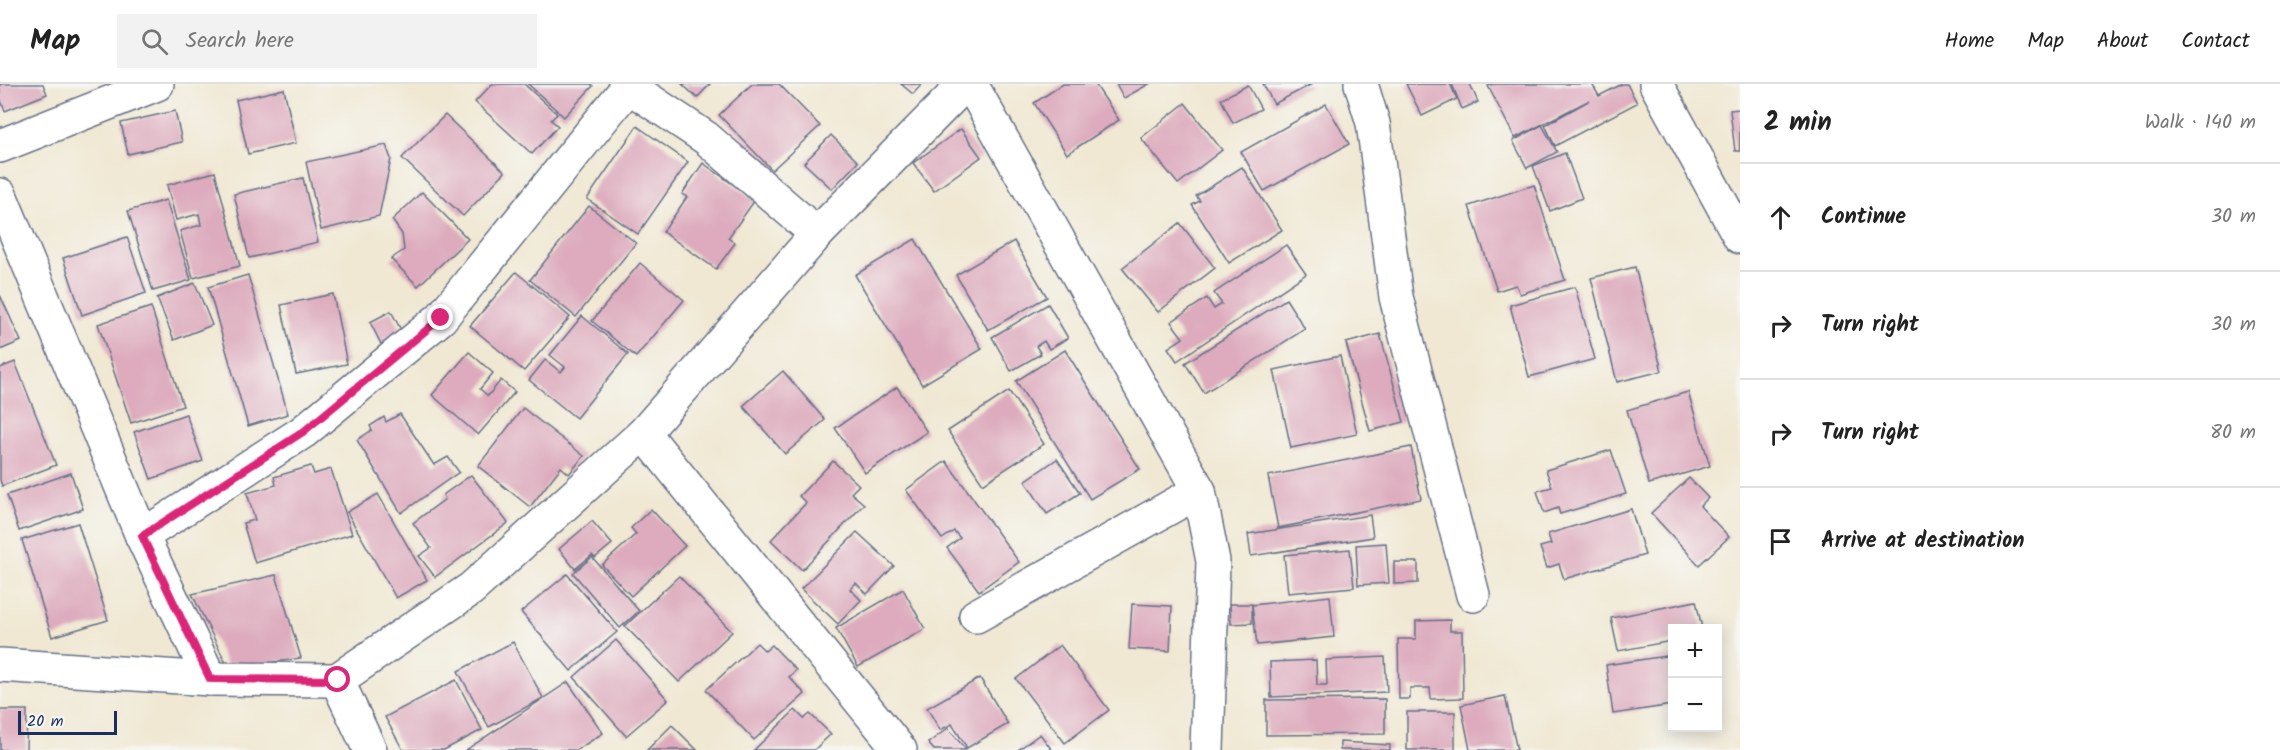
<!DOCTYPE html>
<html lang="en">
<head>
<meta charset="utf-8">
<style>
	body { margin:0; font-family:Kalam,sans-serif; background:#f2f2f2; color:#222 }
	.controls { position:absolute; right:18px; bottom:18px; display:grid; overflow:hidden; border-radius:0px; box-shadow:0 3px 15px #0003 }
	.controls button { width:54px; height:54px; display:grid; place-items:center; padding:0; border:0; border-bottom:2px solid #e0e0e0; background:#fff; color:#222; font:30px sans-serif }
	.scale { position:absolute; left:18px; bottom:15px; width:99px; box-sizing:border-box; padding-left:6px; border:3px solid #1b2f5e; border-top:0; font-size:16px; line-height:21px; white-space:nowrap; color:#1b2f5e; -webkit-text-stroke:4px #f6f6f2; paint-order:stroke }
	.stop { position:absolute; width:18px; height:18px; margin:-14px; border:4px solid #db2777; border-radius:50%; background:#fff }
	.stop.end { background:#db2777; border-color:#fff; box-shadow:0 2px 6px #0008 }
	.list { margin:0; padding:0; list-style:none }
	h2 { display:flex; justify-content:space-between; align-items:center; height:78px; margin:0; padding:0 24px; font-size:26px }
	h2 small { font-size:20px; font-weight:400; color:#767676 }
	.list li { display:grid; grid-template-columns:39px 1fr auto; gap:18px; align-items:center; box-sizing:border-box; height:108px; padding:0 24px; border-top:2px solid #e0e0e0 }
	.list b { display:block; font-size:22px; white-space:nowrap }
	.list em { font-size:20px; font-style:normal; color:#767676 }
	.icon { flex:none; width:33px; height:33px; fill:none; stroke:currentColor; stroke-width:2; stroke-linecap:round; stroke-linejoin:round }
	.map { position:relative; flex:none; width:1740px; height:666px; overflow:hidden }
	header { display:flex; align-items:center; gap:36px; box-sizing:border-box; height:84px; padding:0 30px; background:#fff; border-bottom:2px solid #e0e0e0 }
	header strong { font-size:28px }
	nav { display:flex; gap:33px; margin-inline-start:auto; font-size:21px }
	.search { width:420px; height:54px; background:#f2f2f2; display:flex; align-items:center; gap:15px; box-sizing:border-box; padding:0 21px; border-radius:0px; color:#767676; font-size:22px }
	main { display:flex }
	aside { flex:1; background:#fff }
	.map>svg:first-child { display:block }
	.building { fill:#ddabbd }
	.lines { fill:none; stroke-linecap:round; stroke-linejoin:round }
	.minor-casing { stroke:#667087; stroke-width:36 }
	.minor { stroke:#fff; stroke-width:33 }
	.route { stroke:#db2777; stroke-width:8 }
</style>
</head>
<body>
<header>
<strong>Map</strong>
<div class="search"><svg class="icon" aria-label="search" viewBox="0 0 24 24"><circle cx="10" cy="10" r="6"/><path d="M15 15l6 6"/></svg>Search here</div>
<nav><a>Home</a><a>Map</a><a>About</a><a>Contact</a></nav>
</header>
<main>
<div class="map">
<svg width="1740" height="666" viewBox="0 0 1740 666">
	<rect width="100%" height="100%" fill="#f6f6f2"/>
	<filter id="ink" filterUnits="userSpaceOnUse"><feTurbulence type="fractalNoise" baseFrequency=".0167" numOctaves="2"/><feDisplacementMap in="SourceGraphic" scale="12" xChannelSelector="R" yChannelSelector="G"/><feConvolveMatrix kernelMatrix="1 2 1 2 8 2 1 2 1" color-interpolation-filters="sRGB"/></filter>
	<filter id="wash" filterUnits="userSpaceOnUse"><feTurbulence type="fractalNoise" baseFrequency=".008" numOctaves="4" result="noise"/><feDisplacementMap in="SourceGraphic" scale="24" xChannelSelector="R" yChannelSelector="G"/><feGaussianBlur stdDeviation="1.35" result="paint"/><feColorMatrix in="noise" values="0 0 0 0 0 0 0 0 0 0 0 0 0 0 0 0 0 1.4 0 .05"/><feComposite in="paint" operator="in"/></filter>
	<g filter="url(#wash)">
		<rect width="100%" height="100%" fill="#f0e8d3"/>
		<g id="blocks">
			<g class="building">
				<path d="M 0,0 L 43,0 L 47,10 L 5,27 L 0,14 Z"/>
				<path d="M 492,0 L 524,0 L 557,30 L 551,36 L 558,42 L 532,70 L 475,18 Z"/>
				<path d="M 528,0 L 591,0 L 593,2 L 564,33 Z"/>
				<path d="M 682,0 L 710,0 L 697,14 Z"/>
				<path d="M 752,0 L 779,0 L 820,42 L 772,86 L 719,31 Z"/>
				<path d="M 901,0 L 922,0 L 913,10 Z"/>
				<path d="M 1063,0 L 1095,0 L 1119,36 L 1067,70 L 1034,19 Z"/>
				<path d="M 1116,0 L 1149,0 L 1124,14 Z"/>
				<path d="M 1263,0 L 1312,0 L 1274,20 Z"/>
				<path d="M 1406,0 L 1450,0 L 1457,15 L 1422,32 Z"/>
				<path d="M 1452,0 L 1470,0 L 1478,18 L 1462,25 Z"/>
				<path d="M 1493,0 L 1592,0 L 1599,12 L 1622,0 L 1627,0 L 1637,19 L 1555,62 L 1545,41 L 1590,16 L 1515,54 L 1488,2 Z"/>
				<path d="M 1248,1 L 1261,25 L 1233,39 L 1221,15 Z"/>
				<path d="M 284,5 L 296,59 L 248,70 L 236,16 Z"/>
				<path d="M 1185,19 L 1222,66 L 1178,100 L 1141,54 Z"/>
				<path d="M 1326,20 L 1349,60 L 1264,107 L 1241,68 Z"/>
				<path d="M 1740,25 L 1740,67 L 1735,67 L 1730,26 Z"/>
				<path d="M 175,27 L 182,58 L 128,70 L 121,39 Z"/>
				<path d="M 445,31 L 505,88 L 463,132 L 402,74 Z"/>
				<path d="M 1542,41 L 1557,68 L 1527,84 L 1513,57 Z"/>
				<path d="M 637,42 L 688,78 L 638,150 L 587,115 Z"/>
				<path d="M 961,45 L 981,73 L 934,107 L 913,79 Z"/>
				<path d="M 831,51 L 858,78 L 832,105 L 804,79 Z"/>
				<path d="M 386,61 L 391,75 L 379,132 L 321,146 L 306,78 Z"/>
				<path d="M 1565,69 L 1582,114 L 1550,127 L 1533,82 Z"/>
				<path d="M 703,79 L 755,116 L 728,154 L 735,159 L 716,185 L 663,148 L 687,113 L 682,110 Z"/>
				<path d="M 1242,83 L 1282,146 L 1229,179 L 1192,121 L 1200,117 L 1196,112 Z"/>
				<path d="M 215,88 L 240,182 L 193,194 L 180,147 L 201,141 L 199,130 L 176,136 L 167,101 Z"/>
				<path d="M 303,94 L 318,158 L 249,174 L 234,110 Z"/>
				<path d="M 1534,101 L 1565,196 L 1520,210 L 1516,201 L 1497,207 L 1469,122 Z"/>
				<path d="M 422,108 L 468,155 L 418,202 L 391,175 L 404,166 L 402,150 L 392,136 Z"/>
				<path d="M 166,116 L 191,196 L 153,207 L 128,127 Z"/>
				<path d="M 589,122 L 636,159 L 576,233 L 530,196 Z"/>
				<path d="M 1180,139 L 1215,184 L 1158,228 L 1122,184 Z"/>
				<path d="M 127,153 L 146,209 L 82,231 L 63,174 Z"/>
				<path d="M 915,155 L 982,265 L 922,301 L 855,191 Z"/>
				<path d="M 1014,157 L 1047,213 L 988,246 L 956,191 Z"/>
				<path d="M 1286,161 L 1306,190 L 1177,277 L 1168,264 L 1183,254 L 1171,238 L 1207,214 L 1214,225 L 1222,220 L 1214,209 Z"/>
				<path d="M 640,179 L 684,216 L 636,273 L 592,237 Z"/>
				<path d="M 1635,183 L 1662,287 L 1617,298 L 1591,194 Z"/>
				<path d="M 516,188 L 570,233 L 524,287 L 470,242 Z"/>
				<path d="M 248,191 L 288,330 L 248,342 L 208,203 Z"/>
				<path d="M 195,199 L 212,241 L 174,256 L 157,214 Z"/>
				<path d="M 1575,203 L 1595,275 L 1529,293 L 1510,221 Z"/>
				<path d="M 333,210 L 347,280 L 296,290 L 281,221 Z"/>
				<path d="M 0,211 L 21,257 L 0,266 Z"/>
				<path d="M 1286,215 L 1305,245 L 1204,309 L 1185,279 Z"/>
				<path d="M 1048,220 L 1068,254 L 1049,265 L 1044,257 L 1036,262 L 1041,270 L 1011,287 L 992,253 Z"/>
				<path d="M 151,223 L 183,322 L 131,339 L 98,240 Z"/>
				<path d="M 391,227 L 403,250 L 381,260 L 370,238 Z"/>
				<path d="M 582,232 L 628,270 L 576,334 L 529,296 L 545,276 L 561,288 L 565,283 L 550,271 Z"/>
				<path d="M 1380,250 L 1404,338 L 1370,347 L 1346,259 Z"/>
				<path d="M 1065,266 L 1140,385 L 1090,415 L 1016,297 Z"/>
				<path d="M 469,268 L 493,289 L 480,305 L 488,312 L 501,296 L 515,308 L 478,351 L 432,311 Z"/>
				<path d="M 1340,272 L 1357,350 L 1291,364 L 1274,286 Z"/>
				<path d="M 15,278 L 56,381 L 2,402 L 0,396 L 0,284 Z"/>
				<path d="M 783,287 L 825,336 L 785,370 L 743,322 Z"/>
				<path d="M 897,303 L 927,348 L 865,389 L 835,344 Z"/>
				<path d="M 1009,307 L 1044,360 L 983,400 L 948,347 Z"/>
				<path d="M 1688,308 L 1710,382 L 1649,400 L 1627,326 Z"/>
				<path d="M 523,324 L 584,372 L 569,390 L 561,383 L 530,423 L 478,382 Z"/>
				<path d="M 186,330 L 203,377 L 151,395 L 134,348 Z"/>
				<path d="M 400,330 L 434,381 L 448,373 L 459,388 L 401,429 L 357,356 L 372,346 L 370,342 L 384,333 L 386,338 Z"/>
				<path d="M 1411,363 L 1421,415 L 1278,444 L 1268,392 Z"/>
				<path d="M 1611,366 L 1626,410 L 1560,430 L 1558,424 L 1544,429 L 1537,407 L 1552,403 L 1546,386 Z"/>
				<path d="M 1057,375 L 1080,409 L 1047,430 L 1025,397 Z"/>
				<path d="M 833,377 L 859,401 L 851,409 L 864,420 L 802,486 L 771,456 L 806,419 L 799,412 Z"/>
				<path d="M 946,377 L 1019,478 L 979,507 L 947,464 L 960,454 L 954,447 L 942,455 L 906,406 Z"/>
				<path d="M 311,382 L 314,390 L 331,385 L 352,450 L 255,479 L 243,439 L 255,436 L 247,409 L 276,401 L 274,393 Z"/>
				<path d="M 71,389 L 83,425 L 19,447 L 7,411 Z"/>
				<path d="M 471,391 L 508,439 L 435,493 L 419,472 L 431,464 L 413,439 L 445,415 L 443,411 Z"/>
				<path d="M 1689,394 L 1708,414 L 1700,422 L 1729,453 L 1699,481 L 1651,429 Z"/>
				<path d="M 378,410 L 427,496 L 396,514 L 347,428 Z"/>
				<path d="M 651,425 L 685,462 L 631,512 L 602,481 L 636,450 L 631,444 Z"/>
				<path d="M 1631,425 L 1645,471 L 1564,495 L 1559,480 L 1547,484 L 1540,463 L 1551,460 L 1548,450 Z"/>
				<path d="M 1370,431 L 1373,453 L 1251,472 L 1248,450 Z"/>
				<path d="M 592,437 L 612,460 L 595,474 L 592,471 L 575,485 L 559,465 Z"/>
				<path d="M 78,439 L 108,536 L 52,553 L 22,456 Z"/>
				<path d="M 857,448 L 894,482 L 867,510 L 856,499 L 850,505 L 861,516 L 838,540 L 801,505 Z"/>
				<path d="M 1386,459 L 1389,499 L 1358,501 L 1356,461 Z"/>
				<path d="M 1350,465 L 1354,503 L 1288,509 L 1284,471 Z"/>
				<path d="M 592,473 L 639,527 L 620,544 L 573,489 Z"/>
				<path d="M 1394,478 L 1418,478 L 1418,499 L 1394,500 Z"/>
				<path d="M 567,490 L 617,548 L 571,587 L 521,528 Z"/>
				<path d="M 276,491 L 301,574 L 229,585 L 192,510 Z"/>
				<path d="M 679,492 L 732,548 L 679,598 L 625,542 Z"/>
				<path d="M 903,505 L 925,545 L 858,583 L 836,544 Z"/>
				<path d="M 1330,512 L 1334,553 L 1257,561 L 1252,521 Z"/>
				<path d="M 1696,517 L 1702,544 L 1672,544 L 1672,557 L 1618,567 L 1611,534 Z"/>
				<path d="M 1132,520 L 1172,522 L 1170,567 L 1129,565 Z"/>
				<path d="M 1230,520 L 1252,520 L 1252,539 L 1231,540 Z"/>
				<path d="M 1450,536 L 1450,547 L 1462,547 L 1463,614 L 1431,615 L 1430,604 L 1410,604 L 1410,615 L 1399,615 L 1398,555 L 1416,555 L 1416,537 Z"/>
				<path d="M 616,556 L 668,616 L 626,652 L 574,593 Z"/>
				<path d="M 513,558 L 543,614 L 489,643 L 458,587 Z"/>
				<path d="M 757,559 L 765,567 L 772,561 L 796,586 L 789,593 L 805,610 L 754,656 L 706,606 Z"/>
				<path d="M 1060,561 L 1109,626 L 1065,659 L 1016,595 Z"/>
				<path d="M 1672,571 L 1672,621 L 1613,630 L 1606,581 Z"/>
				<path d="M 1385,573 L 1387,608 L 1271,613 L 1270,578 L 1316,576 L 1317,601 L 1327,601 L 1326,576 Z"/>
				<path d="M 980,594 L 1008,640 L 967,664 L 952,640 L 940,646 L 927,624 Z"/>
				<path d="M 456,596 L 482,646 L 444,666 L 403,666 L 385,633 Z"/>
				<path d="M 568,598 L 603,649 L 577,666 L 466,666 Z"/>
				<path d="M 1505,612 L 1517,666 L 1470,666 L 1461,621 Z"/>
				<path d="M 1385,615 L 1385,650 L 1266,651 L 1266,616 Z"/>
				<path d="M 0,626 L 27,626 L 26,666 L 0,666 Z"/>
				<path d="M 795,626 L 804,635 L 810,630 L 831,650 L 814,666 L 754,666 Z"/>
				<rect x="1407" y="628" width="48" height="38"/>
				<path d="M 672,641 L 697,666 L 647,666 Z"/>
				<path d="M 948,644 L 966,666 L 934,666 L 928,659 Z"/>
				<path d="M 1040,650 L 1052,666 L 1018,666 Z"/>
				<path d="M 1340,658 L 1390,661 L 1390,666 L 1340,666 Z"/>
			</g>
		</g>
	</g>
	<g filter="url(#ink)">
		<use href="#blocks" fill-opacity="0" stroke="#667087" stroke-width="1.5"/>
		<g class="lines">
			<defs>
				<g id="minor">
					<path d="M 625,0 L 706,54 L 817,150"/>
					<path d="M 971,0 L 1199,407 L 1213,477 L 1207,666"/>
					<path d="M 1361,0 L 1373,39 L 1396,213 L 1473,511"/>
					<path d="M 1656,0 L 1740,153"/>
					<path d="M 0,62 L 157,0"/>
					<path d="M 0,111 L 142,452 L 210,595"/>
					<path d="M 644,349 L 900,666"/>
					<path d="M 142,452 L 303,348 L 441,234 L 628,3"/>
					<path d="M 976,532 L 1199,407"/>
					<path d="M 0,581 L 210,595 L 337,596 L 471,505 L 644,349 L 817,150 L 965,0"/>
					<path d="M 337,596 L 370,666"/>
				</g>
			</defs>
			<use href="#minor" class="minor-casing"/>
			<use href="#minor" class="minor"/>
		</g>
	</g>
	<g class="lines" filter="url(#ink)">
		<path class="route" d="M 338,596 L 210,595 L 142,452 L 303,348 L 441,234"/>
	</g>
</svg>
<div class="controls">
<button>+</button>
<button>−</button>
</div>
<div class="scale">20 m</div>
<div class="stop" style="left:338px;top:596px"></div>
<div class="stop end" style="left:441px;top:234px"></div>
</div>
<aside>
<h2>2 min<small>Walk · 140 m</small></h2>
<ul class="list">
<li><svg class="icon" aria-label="ahead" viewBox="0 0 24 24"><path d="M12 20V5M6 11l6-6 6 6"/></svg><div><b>Continue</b></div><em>30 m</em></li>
<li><svg class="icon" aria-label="right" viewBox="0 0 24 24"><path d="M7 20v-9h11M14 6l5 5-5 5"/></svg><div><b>Turn right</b></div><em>30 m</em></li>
<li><svg class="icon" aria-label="right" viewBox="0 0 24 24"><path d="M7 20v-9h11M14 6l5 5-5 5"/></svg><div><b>Turn right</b></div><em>80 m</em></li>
<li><svg class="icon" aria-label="arrive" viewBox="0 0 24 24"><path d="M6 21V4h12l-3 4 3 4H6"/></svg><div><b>Arrive at destination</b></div></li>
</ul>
</aside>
</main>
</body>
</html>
